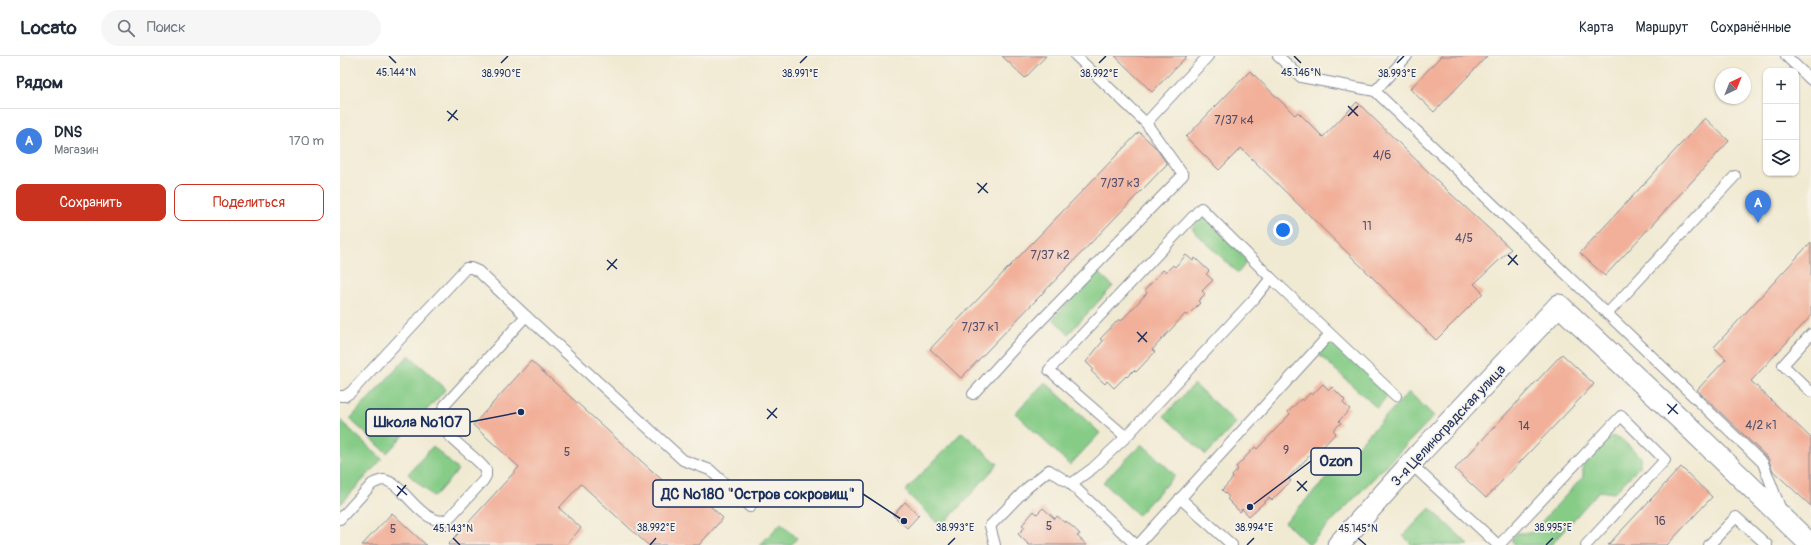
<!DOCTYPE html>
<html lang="ru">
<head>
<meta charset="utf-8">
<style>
	body { margin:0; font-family:Pangolin,sans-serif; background:#f6f6f7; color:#1f2937 }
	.controls { position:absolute; right:12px; top:12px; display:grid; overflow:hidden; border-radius:8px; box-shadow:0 1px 3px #0004 }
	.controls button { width:36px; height:36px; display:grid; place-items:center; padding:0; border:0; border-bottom:1px solid #e0e1e3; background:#fff; color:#1f2937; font:20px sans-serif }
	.compass { position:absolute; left:1375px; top:12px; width:36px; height:36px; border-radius:50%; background:#fff; box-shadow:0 1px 3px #0004; rotate:43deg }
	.you { position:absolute; left:943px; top:174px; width:14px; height:14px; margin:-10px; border:3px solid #fff; border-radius:50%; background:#1a73e8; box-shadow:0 0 0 6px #1a73e833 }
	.badge { display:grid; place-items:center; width:26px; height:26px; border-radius:50%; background:#c8321e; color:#fff; font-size:13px; font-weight:700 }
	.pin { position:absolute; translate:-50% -33px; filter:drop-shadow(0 1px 2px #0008) }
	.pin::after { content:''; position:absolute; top:21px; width:14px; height:12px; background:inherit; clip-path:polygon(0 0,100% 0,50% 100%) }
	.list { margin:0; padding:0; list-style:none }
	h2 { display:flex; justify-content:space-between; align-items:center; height:52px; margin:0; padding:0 16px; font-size:17px }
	h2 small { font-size:13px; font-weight:400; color:#747a83 }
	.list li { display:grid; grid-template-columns:26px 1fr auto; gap:12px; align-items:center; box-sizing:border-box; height:64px; padding:0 16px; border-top:1px solid #e0e1e3 }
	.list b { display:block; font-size:15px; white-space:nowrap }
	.list p { margin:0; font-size:13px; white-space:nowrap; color:#747a83 }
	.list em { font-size:13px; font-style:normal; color:#747a83 }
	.actions { display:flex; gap:8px; padding:12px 16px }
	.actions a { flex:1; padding:9px 0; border:1px solid #c8321e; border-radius:8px; text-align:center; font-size:14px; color:#c8321e }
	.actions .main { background:#c8321e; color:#fff }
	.icon { flex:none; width:22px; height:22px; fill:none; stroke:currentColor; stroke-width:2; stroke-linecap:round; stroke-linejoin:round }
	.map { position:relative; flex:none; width:1471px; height:489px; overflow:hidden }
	header { display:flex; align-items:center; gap:24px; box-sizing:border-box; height:56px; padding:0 20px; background:#fff; border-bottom:1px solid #e0e1e3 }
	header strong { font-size:19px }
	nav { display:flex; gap:22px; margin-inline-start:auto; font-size:14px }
	.search { width:280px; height:36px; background:#f6f6f7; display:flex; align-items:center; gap:10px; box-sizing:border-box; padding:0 14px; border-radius:22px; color:#747a83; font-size:15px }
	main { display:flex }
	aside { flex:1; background:#fff }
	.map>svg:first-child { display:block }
	.green { fill:#86cc87; stroke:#507e72 }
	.building { fill:#f2b09a }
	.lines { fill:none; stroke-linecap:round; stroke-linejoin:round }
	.lane-casing { stroke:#868c98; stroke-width:12 }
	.street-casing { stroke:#868c98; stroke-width:23 }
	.lane { stroke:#fff; stroke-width:10 }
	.street { stroke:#fff; stroke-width:21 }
	.ticks { fill:none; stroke:#1b2f5e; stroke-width:1.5 }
	.labels { text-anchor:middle; stroke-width:3.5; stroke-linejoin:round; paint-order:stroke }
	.number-label { font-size:12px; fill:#514f6d }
	.street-label { font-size:14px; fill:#1b2f5e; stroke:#f7f3e8 }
	.ticks-label { font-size:10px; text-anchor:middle; fill:#1b2f5e; stroke:#f7f3e8; stroke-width:3.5; stroke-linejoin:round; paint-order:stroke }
	.leader { fill:none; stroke:#1b2f5e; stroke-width:1.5 }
	.callout-dot { fill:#1b2f5e; stroke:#f7f3e8; stroke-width:1.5 }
	.callout { fill:#f7f3e8; stroke:#1b2f5e; stroke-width:1.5 }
	.callout-label { font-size:15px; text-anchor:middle; font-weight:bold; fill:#1b2f5e }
</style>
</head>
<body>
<header>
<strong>Locato</strong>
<div class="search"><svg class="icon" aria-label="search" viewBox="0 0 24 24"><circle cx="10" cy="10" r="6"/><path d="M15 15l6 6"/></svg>Поиск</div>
<nav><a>Карта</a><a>Маршрут</a><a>Сохранённые</a></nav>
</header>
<main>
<aside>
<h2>Рядом<small></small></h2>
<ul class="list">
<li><span class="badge" style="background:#3f7fe0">A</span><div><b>DNS</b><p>Магазин</p></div><em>170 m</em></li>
</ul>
<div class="actions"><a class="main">Сохранить</a><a>Поделиться</a></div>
</aside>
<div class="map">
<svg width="1471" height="489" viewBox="0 0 1471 489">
	<rect width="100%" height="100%" fill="#f7f3e8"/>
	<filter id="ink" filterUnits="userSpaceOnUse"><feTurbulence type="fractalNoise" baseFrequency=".025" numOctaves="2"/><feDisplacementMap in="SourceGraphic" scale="8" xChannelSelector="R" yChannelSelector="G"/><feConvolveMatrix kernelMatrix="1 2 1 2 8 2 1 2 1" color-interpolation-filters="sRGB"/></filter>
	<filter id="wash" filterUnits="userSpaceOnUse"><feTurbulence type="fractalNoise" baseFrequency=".012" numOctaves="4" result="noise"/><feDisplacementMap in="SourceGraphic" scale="16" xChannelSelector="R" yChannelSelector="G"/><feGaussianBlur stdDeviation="0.9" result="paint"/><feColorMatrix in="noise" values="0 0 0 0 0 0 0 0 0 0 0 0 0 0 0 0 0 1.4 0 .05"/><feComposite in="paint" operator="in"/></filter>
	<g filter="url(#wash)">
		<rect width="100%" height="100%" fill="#f1ead3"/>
		<g class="green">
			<path d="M 863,159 L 908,204 L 898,217 L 852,173 Z"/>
			<path d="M 757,215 L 773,230 L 728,278 L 713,263 Z"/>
			<path d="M 988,281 L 1050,337 L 1037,352 L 976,296 Z"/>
			<path d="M 69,299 L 106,333 L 47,397 L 10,363 Z"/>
			<path d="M 705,326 L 760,377 L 730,409 L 675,357 Z"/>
			<path d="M 854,328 L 896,367 L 866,399 L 824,360 Z"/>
			<path d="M 1069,336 L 1094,360 L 969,489 L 945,466 Z"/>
			<path d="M 0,364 L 42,403 L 0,449 Z"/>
			<path d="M 622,376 L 658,408 L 601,471 L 565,435 Z"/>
			<path d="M 1268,380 L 1280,382 L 1301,401 L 1299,411 L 1274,437 L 1259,435 L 1211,489 L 1174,489 L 1172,482 L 1177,477 L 1191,477 L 1243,421 L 1243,406 Z"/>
			<path d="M 802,388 L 835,419 L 798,459 L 763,426 Z"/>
			<path d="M 93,390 L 118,414 L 94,441 L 68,418 Z"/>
			<path d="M 1090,452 L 1129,489 L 1072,489 L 1063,480 Z"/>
			<path d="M 441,467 L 457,482 L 451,489 L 420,489 Z"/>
		</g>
		<g id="blocks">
			<g class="building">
				<path d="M 662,0 L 706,0 L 685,22 Z"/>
				<path d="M 775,0 L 847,0 L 812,36 Z"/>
				<path d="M 1101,0 L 1147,0 L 1094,56 L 1070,33 Z"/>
				<path d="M 910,15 L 955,59 L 958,56 L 983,81 L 1017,46 L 1111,138 L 1171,193 L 1134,228 L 1143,237 L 1096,284 L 901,92 L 879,114 L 846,81 Z"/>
				<path d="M 1365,62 L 1389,85 L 1265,220 L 1240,197 Z"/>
				<path d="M 799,76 L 815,91 L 827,108 L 621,322 L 590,293 Z"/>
				<path d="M 1471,186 L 1471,260 L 1411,325 L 1471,382 L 1471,450 L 1433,415 L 1428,402 L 1357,334 L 1386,303 L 1374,291 Z"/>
				<path d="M 846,199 L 853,205 L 855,202 L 869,215 L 866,218 L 873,224 L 862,235 L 865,238 L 858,245 L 860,247 L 847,260 L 845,258 L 812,294 L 815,296 L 796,316 L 794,314 L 787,321 L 786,320 L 774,332 L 767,325 L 765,328 L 751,315 L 753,313 L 746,306 L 763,285 L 760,283 L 779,263 L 781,265 L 807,237 L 805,234 L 823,214 L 826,216 L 833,209 L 835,211 Z"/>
				<path d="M 1222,298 L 1254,328 L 1146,442 L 1115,413 Z"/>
				<path d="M 191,305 L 343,443 L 352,433 L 383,462 L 359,489 L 308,489 L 241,428 L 219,452 L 241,472 L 226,489 L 108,489 L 179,411 L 133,369 Z"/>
				<path d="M 983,328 L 989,334 L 992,331 L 1005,344 L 1003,347 L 1010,353 L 999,365 L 1001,367 L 993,374 L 996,377 L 977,397 L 975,394 L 948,422 L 951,425 L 932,444 L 929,442 L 909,460 L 902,453 L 900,456 L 887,443 L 889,441 L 882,434 L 893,422 L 892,420 L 898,413 L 896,411 L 915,391 L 917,393 L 950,358 L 948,356 L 961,343 L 963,345 L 970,337 L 972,339 Z"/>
				<path d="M 1341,411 L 1372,441 L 1327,489 L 1268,489 Z"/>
				<path d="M 565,446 L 579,459 L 567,472 L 553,459 Z"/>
				<path d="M 703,452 L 715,463 L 717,460 L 725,467 L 726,465 L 740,478 L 737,480 L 747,489 L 689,489 L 678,478 L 685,471 L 682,469 L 694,455 L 697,458 Z"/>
				<path d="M 52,457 L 86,489 L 22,489 Z"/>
			</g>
		</g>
	</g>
	<g filter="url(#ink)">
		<use href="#blocks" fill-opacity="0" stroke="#868c98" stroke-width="1"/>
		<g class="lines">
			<defs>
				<g id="lane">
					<path d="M 736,0 L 806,67"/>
					<path d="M 938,0 L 961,21 L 1035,35 L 1423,407 L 1441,454"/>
					<path d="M 1446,0 L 1471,24"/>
					<path d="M 1035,35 L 1067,0"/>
					<path d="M 1267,258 L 1395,120"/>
					<path d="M 1471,278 L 1443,309 L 1471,336"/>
					<path d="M 633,338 L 679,287 L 843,119 L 806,67 L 868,0"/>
					<path d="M 0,340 L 5,340 L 11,336 L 126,212 L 131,212 L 138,215 L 186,260"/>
					<path d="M 786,381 L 709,314 L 861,152 L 931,222 L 1056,340"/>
					<path d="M 1071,408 L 1158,489"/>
					<path d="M 731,428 L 753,412 L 786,381 L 915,242 L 931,222"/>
					<path d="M 840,442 L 892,489"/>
					<path d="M 0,463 L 32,428 C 36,426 40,424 44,424 C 63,427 78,464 103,465 L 109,462 L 143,425 L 146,420 L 146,414 C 136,400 106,382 101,368 C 99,361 102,355 105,349 L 186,260 L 343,404 L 370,414 L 410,451"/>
					<path d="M 655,489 L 650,470 L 687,432 L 709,414 L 731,428 L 796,489"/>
					<path d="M 798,489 L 990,278"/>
					<path d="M 1159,489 L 1281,360 L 1325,404 L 1246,489"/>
					<path d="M 1369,489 L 1396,461 L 1427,489"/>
				</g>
				<path id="street" d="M 998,489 L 1081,396 L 1219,249 L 1353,375 L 1471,489"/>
			</defs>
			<use href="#lane" class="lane-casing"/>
			<use href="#street" class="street-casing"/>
			<use href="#lane" class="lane"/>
			<use href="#street" class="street"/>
		</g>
	</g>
	<path class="ticks" d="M 49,0 L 56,7M 954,0 L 961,7M 161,7 L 168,0M 460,7 L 467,0M 759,7 L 766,0M 1057,7 L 1064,0M 1008,50 L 1018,60M 107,55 L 118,64M 1008,60 L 1018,50M 108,65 L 117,54M 637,127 L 648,137M 638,137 L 647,127M 1168,199 L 1178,209M 267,204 L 277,213M 1168,209 L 1177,199M 267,214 L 277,203M 797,276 L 807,286M 798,286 L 807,276M 1327,348 L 1338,358M 427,353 L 437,362M 1328,358 L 1337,348M 427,363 L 437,352M 957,425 L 967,435M 57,430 L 67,439M 957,435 L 967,425M 57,440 L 66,429M 113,482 L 120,489M 1018,482 L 1026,489M 310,489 L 316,482M 608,489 L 615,482M 907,489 L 914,482M 1206,489 L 1213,482"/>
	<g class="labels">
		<g class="number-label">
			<text x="894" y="68">7/37 к4</text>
			<text x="1042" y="103">4/6</text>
			<text x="780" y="131">7/37 к3</text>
			<text x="1027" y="174">11</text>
			<text x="1124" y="186">4/5</text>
			<text x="710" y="203">7/37 к2</text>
			<text x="640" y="275">7/37 к1</text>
			<text x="1421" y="373">4/2 к1</text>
			<text x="1184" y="374">14</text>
			<text x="946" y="398">9</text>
			<text x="227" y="400">5</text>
			<text x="1320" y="469">16</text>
			<text x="709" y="474">5</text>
			<text x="53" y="477">5</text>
		</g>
		<g class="street-label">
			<text transform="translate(1108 369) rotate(-47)" y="5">3-я Целиноградская улица</text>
		</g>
	</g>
	<g class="ticks-label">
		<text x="56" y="20">45.144°N</text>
		<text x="961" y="20">45.146°N</text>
		<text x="460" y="21">38.991°E</text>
		<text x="759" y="21">38.992°E</text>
		<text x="1057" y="21">38.993°E</text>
		<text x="161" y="21">38.990°E</text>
		<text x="316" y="475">38.992°E</text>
		<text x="615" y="475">38.993°E</text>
		<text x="914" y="475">38.994°E</text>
		<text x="1213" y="475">38.995°E</text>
		<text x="113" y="476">45.143°N</text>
		<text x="1018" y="476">45.145°N</text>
	</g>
	<path class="leader" d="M181 356L130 366M910 451L971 405M564 465L523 438"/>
	<g class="callout-dot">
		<circle cx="181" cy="356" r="4"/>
		<circle cx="910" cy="451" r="4"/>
		<circle cx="564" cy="465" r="4"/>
	</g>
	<g class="callout">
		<rect x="26" y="353" width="104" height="27" rx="4"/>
		<rect x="971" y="392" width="50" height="27" rx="4"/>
		<rect x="313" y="424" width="210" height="27" rx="4"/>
	</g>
	<g class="callout-label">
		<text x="78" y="371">Школа №107</text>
		<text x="996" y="410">Ozon</text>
		<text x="418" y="443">ДС №180 "Остров сокровищ"</text>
	</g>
</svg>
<div class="controls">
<button>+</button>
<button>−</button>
<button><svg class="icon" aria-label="layers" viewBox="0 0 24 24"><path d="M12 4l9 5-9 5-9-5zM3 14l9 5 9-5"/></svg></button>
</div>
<svg class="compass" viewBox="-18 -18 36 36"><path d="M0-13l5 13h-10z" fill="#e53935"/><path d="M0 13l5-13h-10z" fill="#747a83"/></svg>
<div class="you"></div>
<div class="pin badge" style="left:1418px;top:167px;background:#3f7fe0">A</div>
</div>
</main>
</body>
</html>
